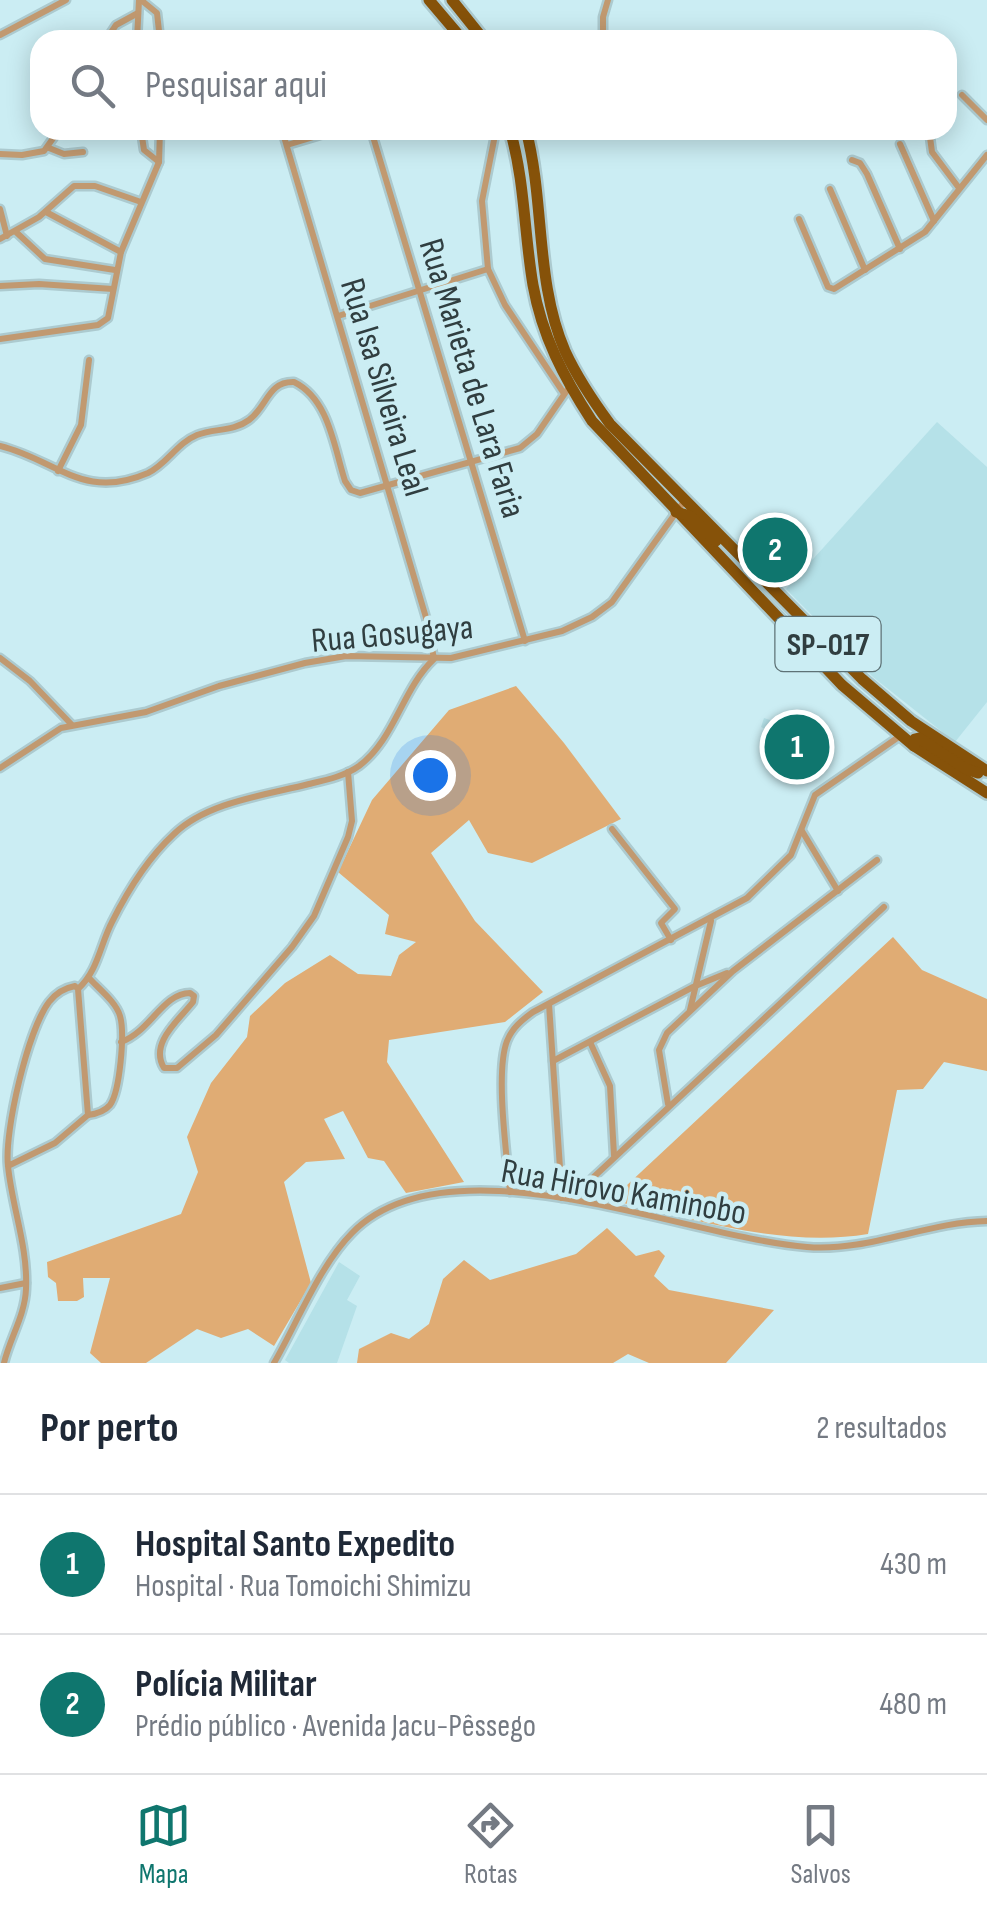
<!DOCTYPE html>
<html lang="pt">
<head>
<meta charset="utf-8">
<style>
	body { margin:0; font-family:"Sofia Sans Condensed",sans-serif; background:#f2f2f3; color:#1f2937 }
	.you { position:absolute; left:430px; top:775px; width:35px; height:35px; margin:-25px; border:8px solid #fff; border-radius:50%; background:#1a73e8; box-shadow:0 0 0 15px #1a73e833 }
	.badge { display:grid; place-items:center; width:65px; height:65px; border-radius:50%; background:#0f766e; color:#fff; font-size:32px; font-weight:700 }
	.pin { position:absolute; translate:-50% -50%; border:5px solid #fff; box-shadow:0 2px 10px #0006 }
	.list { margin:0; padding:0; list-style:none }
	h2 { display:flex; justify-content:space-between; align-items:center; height:130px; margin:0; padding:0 40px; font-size:42px }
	h2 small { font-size:32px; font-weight:400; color:#747a83 }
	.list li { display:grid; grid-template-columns:65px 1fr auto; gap:30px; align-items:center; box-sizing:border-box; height:140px; padding:0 40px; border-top:2px solid #e0e1e3 }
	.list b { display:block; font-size:38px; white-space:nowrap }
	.list p { margin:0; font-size:32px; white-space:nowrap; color:#747a83 }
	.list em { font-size:32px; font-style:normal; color:#747a83 }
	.icon { flex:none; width:55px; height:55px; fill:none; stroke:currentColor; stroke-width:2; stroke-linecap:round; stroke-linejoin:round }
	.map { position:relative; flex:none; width:987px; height:1363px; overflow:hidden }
	.search { position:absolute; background:#fff; box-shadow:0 5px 25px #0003; left:30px; right:30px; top:30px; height:110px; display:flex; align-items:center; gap:25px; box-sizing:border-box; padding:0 35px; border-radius:30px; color:#747a83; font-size:38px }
	.sheet { height:410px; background:#fff }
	nav { display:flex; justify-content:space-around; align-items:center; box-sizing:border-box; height:140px; border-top:2px solid #e0e1e3; background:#fff; font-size:28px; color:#747a83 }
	nav a { display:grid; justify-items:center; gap:5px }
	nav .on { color:#0f766e }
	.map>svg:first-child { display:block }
	.built { fill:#b5e1e8 }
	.green { fill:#e0ac74 }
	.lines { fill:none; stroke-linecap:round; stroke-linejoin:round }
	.minor-casing { stroke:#accacf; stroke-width:11 }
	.trunk-casing { stroke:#accacf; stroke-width:16 }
	.minor { stroke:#c19970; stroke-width:6 }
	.trunk { stroke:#865209; stroke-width:11 }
	.labels { text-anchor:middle; stroke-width:9; stroke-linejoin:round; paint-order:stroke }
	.shield { fill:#cbedf3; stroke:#5e7276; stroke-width:2.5 }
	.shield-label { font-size:32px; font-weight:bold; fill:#303e40 }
	.street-label { font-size:35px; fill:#303e40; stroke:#cbedf3 }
</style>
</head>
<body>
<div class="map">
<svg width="987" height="1363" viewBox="0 0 987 1363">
	<rect width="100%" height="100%" fill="#cbedf3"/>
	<g class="built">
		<path d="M 937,422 L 987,467 L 987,702 L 955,742 L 873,677 L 786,589 Z"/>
		<path d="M 764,718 L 785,725 L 790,737 L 798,720 L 821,730 L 816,741 L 822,744 L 819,750 L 809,746 L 804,756 L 808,758 L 801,777 L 777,766 L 789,740 L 761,727 Z"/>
		<path d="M 339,1262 L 360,1276 L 347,1300 L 357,1306 L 337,1363 L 289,1363 L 285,1360 Z"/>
	</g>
	<g class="green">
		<path d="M 516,686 L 564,743 L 621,819 L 532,863 L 488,853 L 469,820 L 431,853 L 475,921 L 543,992 L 505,1022 L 389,1040 L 387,1062 L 464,1182 L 406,1193 L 384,1161 L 368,1158 L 343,1111 L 324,1119 L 345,1159 L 306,1162 L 284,1182 L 311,1283 L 274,1346 L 248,1329 L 221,1338 L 197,1329 L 146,1363 L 101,1363 L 90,1353 L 110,1278 L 83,1278 L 84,1297 L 77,1301 L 58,1301 L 56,1283 L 48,1277 L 47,1262 L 181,1214 L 198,1172 L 187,1137 L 211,1083 L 247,1037 L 250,1016 L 285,983 L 330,955 L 358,974 L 391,976 L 399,955 L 416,942 L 385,934 L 389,915 L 338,872 L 372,800 L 449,710 Z"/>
		<path d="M 893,937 L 922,970 L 987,999 L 987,1071 L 944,1062 L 923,1089 L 897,1090 L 868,1234 C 783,1248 693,1219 611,1200 Z"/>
		<path d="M 607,1228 L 636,1256 L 659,1250 L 665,1256 L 654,1276 L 669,1290 L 774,1310 L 726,1363 L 649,1363 L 628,1354 L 613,1363 L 357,1363 L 359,1349 L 391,1333 L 409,1339 L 429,1324 L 443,1279 L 464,1260 L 490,1280 L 576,1254 Z"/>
	</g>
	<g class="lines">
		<defs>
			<g id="minor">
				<path d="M 141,0 L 157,13 L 160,40"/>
				<path d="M 0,35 L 66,0"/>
				<path d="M 106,40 L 116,25 L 138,13"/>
				<path d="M 137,40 L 139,0"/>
				<path d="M 603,40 L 603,17 L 608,0"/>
				<path d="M 962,95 L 987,120"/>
				<path d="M 141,130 L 144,150 L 159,162 L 160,130"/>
				<path d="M 371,130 L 525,641"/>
				<path d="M 496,130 L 482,201 L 488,269 L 505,305 L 563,392"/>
				<path d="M 929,130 L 932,152 L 959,188"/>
				<path d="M 900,144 L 934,221"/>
				<path d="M 287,145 L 337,130"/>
				<path d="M 49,148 L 64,154 L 83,152"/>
				<path d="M 0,154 L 22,155 L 44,151 L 59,130"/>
				<path d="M 852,160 L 860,163 L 867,174 L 900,249"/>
				<path d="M 830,189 L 865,270"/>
				<path d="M 0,209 L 7,236"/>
				<path d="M 46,212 L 121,252"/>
				<path d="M 799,219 L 828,287 L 834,289 L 925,232 L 987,155"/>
				<path d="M 16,232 L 45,259 L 115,270"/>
				<path d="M 0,239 L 39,217 L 74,186 L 95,186 L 141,202"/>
				<path d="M 0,286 L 39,284 L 113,289"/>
				<path d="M 338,316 L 488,269"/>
				<path d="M 0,339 L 98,325 L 108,318 L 121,252 L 159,162"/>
				<path d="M 0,446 C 57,460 83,501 148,473 C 167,464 177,443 197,435 C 214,428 233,432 249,420 C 267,407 268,381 294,382 C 329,399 334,447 345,481 L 351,490 L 360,493 L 520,448 L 537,434 L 570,386"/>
				<path d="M 58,471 L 81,425 L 89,360"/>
				<path d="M 0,658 L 30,681 L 72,725"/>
				<path d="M 0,768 L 61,728 L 146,712 L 219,686 L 305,663 L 346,656 L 451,658 L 562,631 L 592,617 L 612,602 L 685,500"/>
				<path d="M 612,829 L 675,909 L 661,923 L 671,940"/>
				<path d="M 802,831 L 838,891"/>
				<path d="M 78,989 C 98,971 100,945 112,922 C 127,892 149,857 174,834 C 207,802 266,795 309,784 C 326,780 345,776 359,766 C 395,739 402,689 434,659 L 427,621 L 282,130"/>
				<path d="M 549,1004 L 562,1198"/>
				<path d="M 690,1010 L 711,921"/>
				<path d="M 121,1042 C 150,1032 163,993 190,993 L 194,996 L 193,1002 C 179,1020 149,1043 164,1068 L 177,1068 L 216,1035 L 292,947 L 314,916 L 348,837 L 352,821 L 348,772"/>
				<path d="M 590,1042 L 610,1086 L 614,1155"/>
				<path d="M 553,1061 L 693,987 L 727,973"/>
				<path d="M 668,1104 L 659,1050 L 667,1033 L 733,971 L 877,860"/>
				<path d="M 88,1115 C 96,1114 104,1112 110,1105 C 120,1091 125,1033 120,1016 C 116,1002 99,989 89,978"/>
				<path d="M 510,1192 C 507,1157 495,1072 507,1041 C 512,1028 522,1020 533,1012 L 747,898 L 791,855 L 815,795 L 900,736"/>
				<path d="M 570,1199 L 884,907"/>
				<path d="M 0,1288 L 26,1283"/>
				<path d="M 4,1363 C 10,1338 25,1315 26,1289 C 28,1247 12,1207 8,1166 C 4,1131 28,1030 49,1002 C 56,993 64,988 75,986 L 78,989 L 88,1115 L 55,1143 L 8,1166"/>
				<path d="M 274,1363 C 297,1323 320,1265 352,1233 C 449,1134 688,1238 807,1247 C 868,1252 927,1222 987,1221"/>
			</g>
			<g id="trunk">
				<path d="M 429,0 L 463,40"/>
				<path d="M 452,0 L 484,40"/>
				<path d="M 510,130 C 525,181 524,233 533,285 C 542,336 564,378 592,421 L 842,685 L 914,746 L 987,793"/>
				<path d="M 526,130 C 545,202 535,282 565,351 C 577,377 593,401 610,424 L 862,679 L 911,721 L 987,771"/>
				<path d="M 676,512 L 690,516 L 716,541"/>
				<path d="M 914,746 L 915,739 L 919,738 L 966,769 L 978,773"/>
			</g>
		</defs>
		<use href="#minor" class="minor-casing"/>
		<use href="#trunk" class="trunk-casing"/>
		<use href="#minor" class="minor"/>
		<use href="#trunk" class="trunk"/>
	</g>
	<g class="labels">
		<rect class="shield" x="775.5" y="617" width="105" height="54" rx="8"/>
		<g class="shield-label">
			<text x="828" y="655">SP-017</text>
		</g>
		<g class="street-label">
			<text transform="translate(473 378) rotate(73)" y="12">Rua Marieta de Lara Faria</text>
			<text transform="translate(385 387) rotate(73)" y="12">Rua Isa Silveira Leal</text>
			<text transform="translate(392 633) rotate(-5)" y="12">Rua Gosugaya</text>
			<text transform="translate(624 1191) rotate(10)" y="12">Rua Hirovo Kaminobo</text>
		</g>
	</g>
</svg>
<div class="you"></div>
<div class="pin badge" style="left:797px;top:747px">1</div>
<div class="pin badge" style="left:775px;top:550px">2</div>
<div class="search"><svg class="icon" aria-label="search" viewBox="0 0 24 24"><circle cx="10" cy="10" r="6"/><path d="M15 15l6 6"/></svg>Pesquisar aqui</div>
</div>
<section class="sheet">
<h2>Por perto<small>2 resultados</small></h2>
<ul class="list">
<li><span class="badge">1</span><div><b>Hospital Santo Expedito</b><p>Hospital · Rua Tomoichi Shimizu</p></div><em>430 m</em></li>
<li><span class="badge">2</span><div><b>Polícia Militar</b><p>Prédio público · Avenida Jacu-Pêssego</p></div><em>480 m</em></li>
</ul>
</section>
<nav>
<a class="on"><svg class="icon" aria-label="map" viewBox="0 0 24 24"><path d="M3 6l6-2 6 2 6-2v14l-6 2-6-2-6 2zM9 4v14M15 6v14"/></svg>Mapa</a>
<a><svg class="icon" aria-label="directions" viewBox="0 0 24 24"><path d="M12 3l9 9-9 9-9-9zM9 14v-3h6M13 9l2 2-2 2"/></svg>Rotas</a>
<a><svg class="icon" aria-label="saved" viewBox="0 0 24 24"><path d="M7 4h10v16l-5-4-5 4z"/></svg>Salvos</a>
</nav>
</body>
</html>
